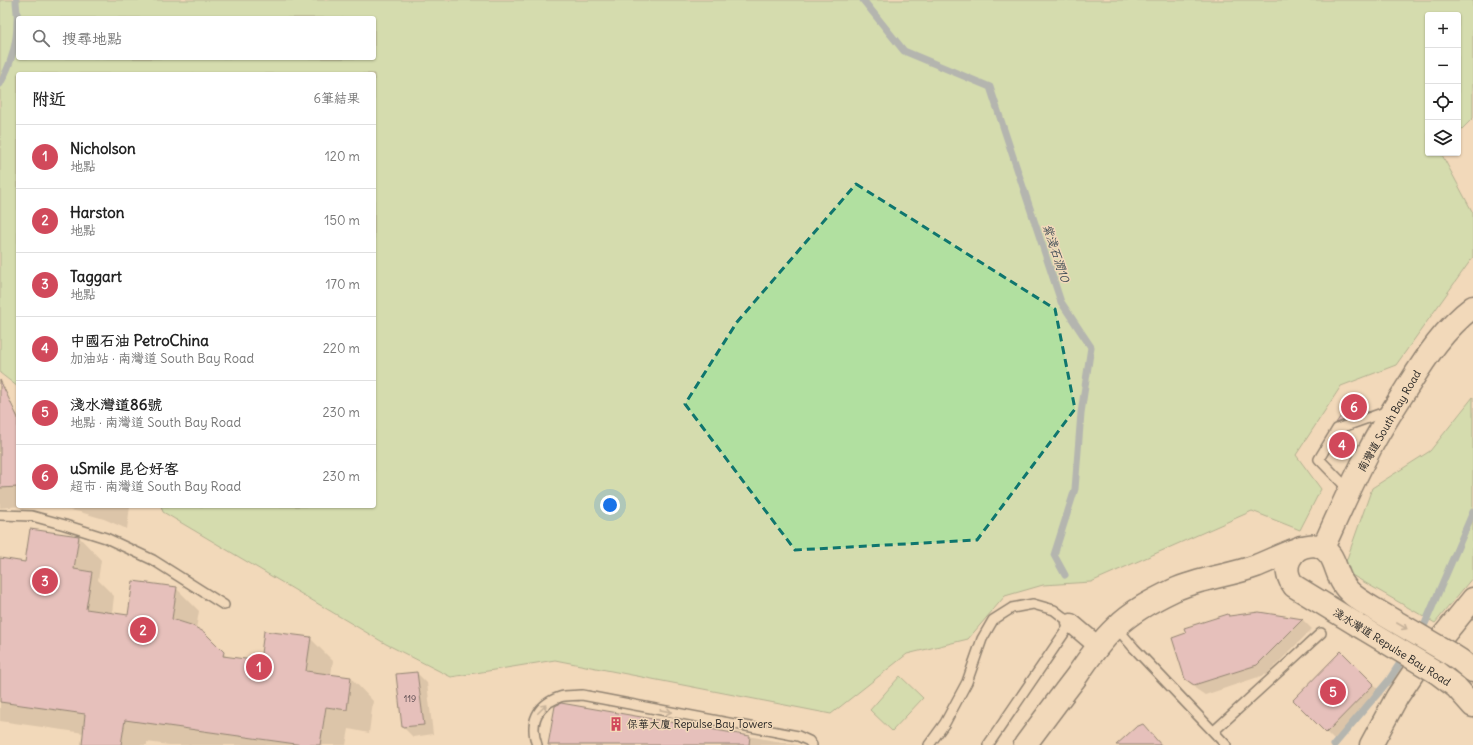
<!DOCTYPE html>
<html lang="zh-TW">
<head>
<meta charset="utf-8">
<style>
	body { margin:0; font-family:Delius,"LXGW WenKai TC",sans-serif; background:#f6f6f6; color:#222 }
	.controls { position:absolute; right:12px; top:12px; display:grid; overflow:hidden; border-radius:4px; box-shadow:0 1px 3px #0004 }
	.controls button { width:36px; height:36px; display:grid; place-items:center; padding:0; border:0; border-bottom:1px solid #e0e0e0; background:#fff; color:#222; font:20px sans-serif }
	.you { position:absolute; left:610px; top:505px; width:14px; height:14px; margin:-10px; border:3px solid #fff; border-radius:50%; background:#1a73e8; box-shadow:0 0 0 6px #1a73e833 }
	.badge { display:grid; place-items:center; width:26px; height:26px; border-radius:50%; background:#d1495b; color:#fff; font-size:13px; font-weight:700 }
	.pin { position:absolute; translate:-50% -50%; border:2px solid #fff; box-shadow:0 1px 4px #0006 }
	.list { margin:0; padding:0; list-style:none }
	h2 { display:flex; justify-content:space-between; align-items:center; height:52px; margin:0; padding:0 16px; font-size:17px }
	h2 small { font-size:13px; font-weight:400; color:#767676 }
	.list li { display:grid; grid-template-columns:26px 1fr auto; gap:12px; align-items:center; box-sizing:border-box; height:64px; padding:0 16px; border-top:1px solid #e0e0e0 }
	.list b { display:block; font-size:15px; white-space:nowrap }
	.list p { margin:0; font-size:13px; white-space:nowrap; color:#767676 }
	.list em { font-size:13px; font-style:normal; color:#767676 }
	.icon { flex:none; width:22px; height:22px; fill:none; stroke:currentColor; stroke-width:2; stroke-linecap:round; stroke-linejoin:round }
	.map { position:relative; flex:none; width:1473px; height:745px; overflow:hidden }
	.search { position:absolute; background:#fff; box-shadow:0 1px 3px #0004; left:16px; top:16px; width:360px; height:44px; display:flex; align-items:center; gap:10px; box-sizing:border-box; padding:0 14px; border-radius:4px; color:#767676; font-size:15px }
	.panel { position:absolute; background:#fff; box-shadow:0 1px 3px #0004; left:16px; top:72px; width:360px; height:436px; border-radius:4px }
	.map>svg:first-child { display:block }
	.green { fill:#b1e0a0; stroke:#667e5e; fill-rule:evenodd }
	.shadow { fill:#0003 }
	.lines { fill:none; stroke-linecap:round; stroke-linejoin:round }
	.stream { stroke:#698aa2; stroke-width:7 }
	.building { fill:#d8a3bc; stroke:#1c1c1c }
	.service-casing { stroke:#1c1c1c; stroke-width:12 }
	.minor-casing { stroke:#1c1c1c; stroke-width:21 }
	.tertiary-casing { stroke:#1c1c1c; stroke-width:25 }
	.secondary-casing { stroke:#1c1c1c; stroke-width:25 }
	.service { stroke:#f2d9ba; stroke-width:9 }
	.minor { stroke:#f2d9ba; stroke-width:18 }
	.tertiary { stroke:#f2d9ba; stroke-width:22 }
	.secondary { stroke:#f2d9ba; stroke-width:22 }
	.secondary-bridge-casing { stroke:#1c1c1c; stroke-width:25; stroke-linecap:butt }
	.secondary-bridge { stroke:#f2d9ba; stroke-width:22 }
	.oneway { stroke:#928473 }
	.marked { fill:none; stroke:#0f766e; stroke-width:3; stroke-dasharray:8 5; stroke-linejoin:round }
	.labels { text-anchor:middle; stroke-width:3; stroke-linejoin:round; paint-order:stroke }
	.number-label { font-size:9px; fill:#4b3e44 }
	.street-label { font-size:11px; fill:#1c1c1c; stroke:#f2d9ba }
	.poi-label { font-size:11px; fill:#1c1c1c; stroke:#f2d9ba; text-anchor:start }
	.water-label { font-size:12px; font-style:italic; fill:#3c4a54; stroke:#f2d9ba }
</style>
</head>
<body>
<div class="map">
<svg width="1473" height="745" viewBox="0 0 1473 745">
	<rect width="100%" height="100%" fill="#f2d9ba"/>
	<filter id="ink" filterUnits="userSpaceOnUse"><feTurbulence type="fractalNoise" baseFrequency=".025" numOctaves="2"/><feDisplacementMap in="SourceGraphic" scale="8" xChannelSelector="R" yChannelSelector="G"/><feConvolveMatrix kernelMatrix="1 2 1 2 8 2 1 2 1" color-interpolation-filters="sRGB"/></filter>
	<g filter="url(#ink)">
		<g class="green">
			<path d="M 0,0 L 1473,0 L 1473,118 L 1458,133 L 1458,15 L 1428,15 L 1428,153 L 1441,153 L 1473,213 L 1473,257 L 1396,365 L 1341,386 L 1296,455 L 1321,489 L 1300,530 L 1252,511 L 1091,582 L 1043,585 L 1005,596 L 968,639 L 907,654 L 831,714 L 555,660 L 451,677 L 386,644 L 163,512 L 161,506 L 374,506 L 374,74 L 18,74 L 18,387 L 0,373 ZM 18,18 L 374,18 L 374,58 L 18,58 Z"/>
			<path d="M 1473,397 L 1473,577 L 1435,623 L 1343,570 L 1372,488 L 1430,451 Z"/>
			<path d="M 900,676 L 923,698 L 892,731 L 870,710 Z"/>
		</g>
		<g class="shadow">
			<path d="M 0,396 L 18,415 L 18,506 L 20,506 L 0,508 Z"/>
			<path d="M 1352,402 L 1371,417 L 1342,427 L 1338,423 Z"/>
			<path d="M 36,506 L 130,506 L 127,529 L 104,519 L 80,512 L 55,507 Z"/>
			<path d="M 79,537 L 101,560 L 98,580 L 114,596 L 112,613 L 129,616 L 176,588 L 199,611 L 196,629 L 203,633 L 228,658 L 261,662 L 310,638 L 333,661 L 331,675 L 351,678 L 373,701 L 369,733 L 349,729 L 346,745 L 169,745 L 147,742 L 147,745 L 83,745 L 84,733 L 0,721 L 0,559 L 26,563 Z"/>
			<path d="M 1259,613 L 1303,620 L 1312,629 L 1267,674 L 1205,695 L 1196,689 L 1186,679 L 1187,634 L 1228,615 L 1231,617 Z"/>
			<path d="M 1341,653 L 1383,694 L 1336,742 L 1294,700 Z"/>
			<path d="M 417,673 L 427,683 L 433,734 L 413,737 L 403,727 Z"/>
			<path d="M 561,704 L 799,745 L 549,745 Z"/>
		</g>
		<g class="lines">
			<g class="stream">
				<path d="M 863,0 L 904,51 L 990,87 L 1061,302 L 1091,347 L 1081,413 L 1075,489 L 1054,555 L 1065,575"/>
				<path d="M 0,84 C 10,66 17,43 17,22 C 18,15 16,7 16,0"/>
				<path d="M 1334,745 L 1389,680 L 1424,626 L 1473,512"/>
			</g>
		</g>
		<g class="building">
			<path d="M 0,380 L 18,418 L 18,487 L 0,488 Z"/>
			<path d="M 1351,401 L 1368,412 L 1336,423 Z"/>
			<path d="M 30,529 L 79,536 L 74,569 L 92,572 L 86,609 L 128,615 L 133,581 L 177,587 L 172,619 L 191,625 L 204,632 L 224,652 L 223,656 L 260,661 L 264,631 L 311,637 L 306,671 L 351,677 L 347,710 L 326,707 L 320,745 L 303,745 L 125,720 L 121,745 L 82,745 L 85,714 L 0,702 L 0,558 L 25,562 Z"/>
			<path d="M 1259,612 L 1303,619 L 1257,665 L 1194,685 L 1185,679 L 1172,638 L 1186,633 L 1184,628 L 1228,614 L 1229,616 Z"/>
			<path d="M 1341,651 L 1374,684 L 1326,733 L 1293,700 Z"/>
			<path d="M 417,672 L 424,725 L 402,727 L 396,674 Z"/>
			<path d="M 561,703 L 750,736 L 749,745 L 548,745 L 555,706 Z"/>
			<path d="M 1143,724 L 1161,745 L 1116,745 L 1136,727 Z"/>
		</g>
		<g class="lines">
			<defs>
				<g id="service">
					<path d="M 1349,490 L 1319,459 L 1337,429 L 1388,411"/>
					<path d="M 0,515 L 32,516 L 65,525 L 106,538 L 153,560 L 224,605"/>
					<path d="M 1116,627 L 1134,648 L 1226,745"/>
					<path d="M 1214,731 L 1321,633"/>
					<path d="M 537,745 C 529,722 537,705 560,697 C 566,695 575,696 582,695 L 798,736 L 809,741 L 812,745"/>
					<path d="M 929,745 L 945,723 L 967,682 L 982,639 L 993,620 L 1012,608 L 1033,604 L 1054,610 L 1071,623 L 988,745"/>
				</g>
				<path id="minor" d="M 1071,623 L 1098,646"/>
				<g id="tertiary">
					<path d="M 1323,548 C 1338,515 1352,483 1369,451 C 1380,429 1394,408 1408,386 C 1426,357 1445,328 1473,307"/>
					<path d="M 1371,745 L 1397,697 L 1413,673 L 1473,599"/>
				</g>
				<g id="secondary">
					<path d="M 1301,547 C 1286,557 1283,572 1294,586 L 1361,627"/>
					<path d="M 1449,653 L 1460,660 L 1473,671"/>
					<path d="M 1436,672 L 1456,687 L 1473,706"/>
					<path d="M 1025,745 C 1042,722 1059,699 1076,677 C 1088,659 1100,642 1116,627 C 1132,611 1153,600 1174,590 C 1200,578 1229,576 1256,566 C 1270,561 1305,542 1318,546 C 1335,552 1334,568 1342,582 C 1348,593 1358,599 1369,606"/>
				</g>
			</defs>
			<use href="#service" class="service-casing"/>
			<use href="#minor" class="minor-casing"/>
			<use href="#tertiary" class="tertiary-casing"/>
			<use href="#secondary" class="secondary-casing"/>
			<use href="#service" class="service"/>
			<use href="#minor" class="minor"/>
			<use href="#tertiary" class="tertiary"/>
			<use href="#secondary" class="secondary"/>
			<defs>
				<g id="secondary-bridge">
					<path d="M 1369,606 L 1449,653"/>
					<path d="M 1361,627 L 1436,672"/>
				</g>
			</defs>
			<use href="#secondary-bridge" class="secondary-bridge-casing"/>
			<use href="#secondary-bridge" class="secondary-bridge"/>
		</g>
		<defs><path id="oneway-shaft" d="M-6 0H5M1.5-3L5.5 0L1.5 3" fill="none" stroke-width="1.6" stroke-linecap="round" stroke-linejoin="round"/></defs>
		<g class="oneway">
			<use href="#oneway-shaft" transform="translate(1402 626) rotate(30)"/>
			<use href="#oneway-shaft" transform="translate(542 709) rotate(-45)"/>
			<use href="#oneway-shaft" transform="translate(666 711) rotate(11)"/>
		</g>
	</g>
	<path d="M0 0H1473V745H0ZM 856,184 L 1055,309 L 1075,409 L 977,540 L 795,550 L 685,404 L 737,322 Z" fill="#f2d9ba" fill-opacity=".55" fill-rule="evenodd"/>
	<path class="marked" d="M 856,184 L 1055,309 L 1075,409 L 977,540 L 795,550 L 685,404 L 737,322 Z"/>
	<defs>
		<symbol id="building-bare" viewBox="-9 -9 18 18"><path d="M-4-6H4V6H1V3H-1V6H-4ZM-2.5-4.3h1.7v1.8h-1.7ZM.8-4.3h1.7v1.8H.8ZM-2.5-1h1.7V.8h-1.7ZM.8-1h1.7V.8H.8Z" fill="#d1495b" stroke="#f2d9ba" stroke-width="2.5" paint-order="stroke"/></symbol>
	</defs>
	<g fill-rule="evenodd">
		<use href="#building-bare" x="606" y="714" width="20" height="20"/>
	</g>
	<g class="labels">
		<g class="number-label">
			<text x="410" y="702">119</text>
		</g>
		<g class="street-label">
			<text transform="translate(1389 421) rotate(-60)" y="4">南灣道 South Bay Road</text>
			<text transform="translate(1392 647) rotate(32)" y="4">淺水灣道 Repulse Bay Road</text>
		</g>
		<g class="poi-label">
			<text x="627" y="728">保華大廈 Repulse Bay Towers</text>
		</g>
		<g class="water-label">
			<text transform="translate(1056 253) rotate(72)" y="4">紫淺石澗10</text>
		</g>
	</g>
</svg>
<div class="controls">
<button>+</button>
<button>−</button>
<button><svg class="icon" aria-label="locate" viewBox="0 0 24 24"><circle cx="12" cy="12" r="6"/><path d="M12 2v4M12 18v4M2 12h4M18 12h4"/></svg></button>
<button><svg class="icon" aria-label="layers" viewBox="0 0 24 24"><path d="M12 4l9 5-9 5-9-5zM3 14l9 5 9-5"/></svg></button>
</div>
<div class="you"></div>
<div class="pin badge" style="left:259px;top:667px">1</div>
<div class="pin badge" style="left:143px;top:630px">2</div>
<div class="pin badge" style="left:45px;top:581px">3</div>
<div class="pin badge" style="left:1342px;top:445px">4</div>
<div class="pin badge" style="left:1333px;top:692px">5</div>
<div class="pin badge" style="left:1354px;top:407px">6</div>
<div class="search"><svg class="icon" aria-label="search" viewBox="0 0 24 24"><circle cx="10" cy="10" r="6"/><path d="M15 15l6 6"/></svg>搜尋地點</div>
<section class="panel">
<h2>附近<small>6筆結果</small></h2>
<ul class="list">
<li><span class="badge">1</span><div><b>Nicholson</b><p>地點</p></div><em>120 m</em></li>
<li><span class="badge">2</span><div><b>Harston</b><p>地點</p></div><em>150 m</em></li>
<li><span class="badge">3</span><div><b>Taggart</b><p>地點</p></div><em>170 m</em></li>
<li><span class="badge">4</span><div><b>中國石油 PetroChina</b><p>加油站 · 南灣道 South Bay Road</p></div><em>220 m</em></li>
<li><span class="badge">5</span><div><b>淺水灣道86號</b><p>地點 · 南灣道 South Bay Road</p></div><em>230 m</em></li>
<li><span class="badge">6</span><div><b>uSmile 昆仑好客</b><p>超市 · 南灣道 South Bay Road</p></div><em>230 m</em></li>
</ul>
</section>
</div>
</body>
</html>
